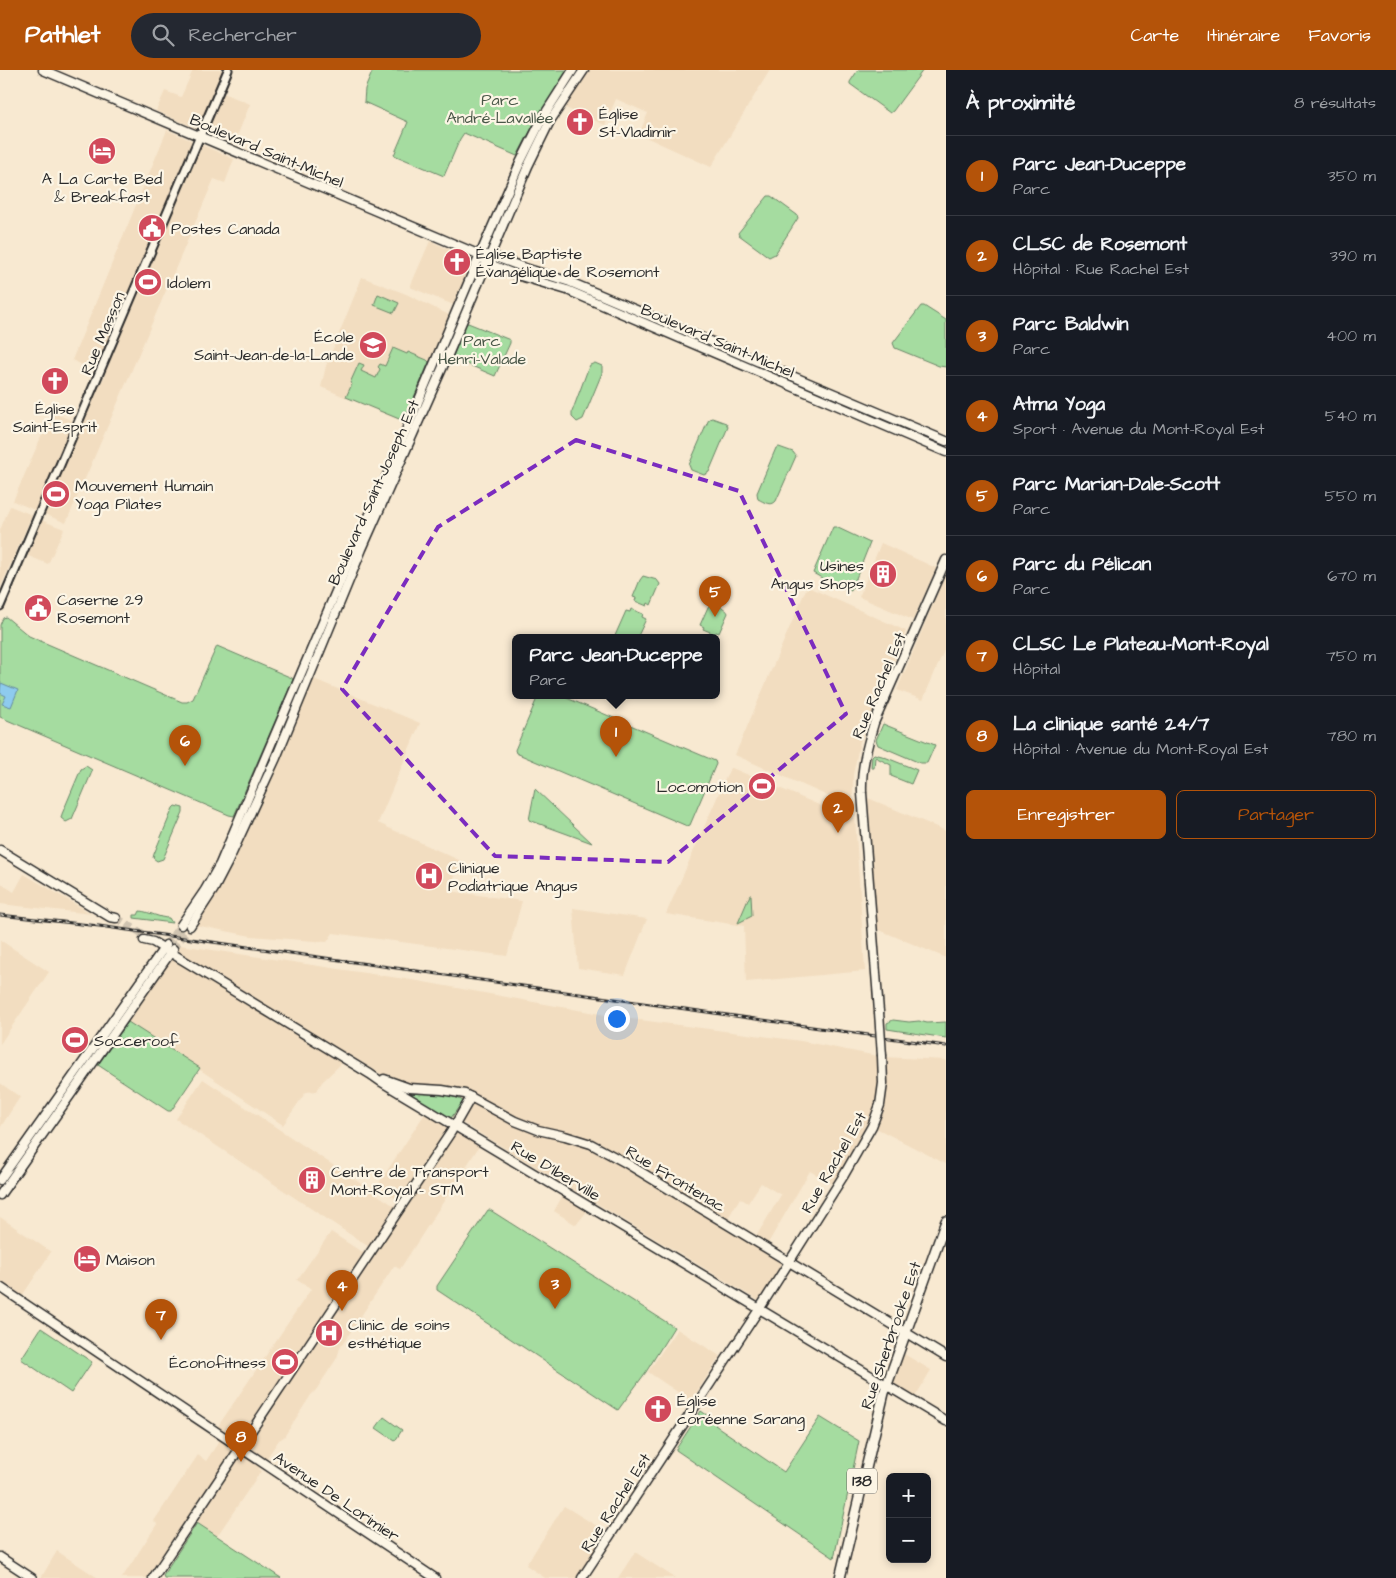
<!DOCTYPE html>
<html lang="fr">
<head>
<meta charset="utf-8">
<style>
	body { margin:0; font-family:"Architects Daughter",sans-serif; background:#242831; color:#f1f3f6 }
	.controls { position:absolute; right:15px; bottom:15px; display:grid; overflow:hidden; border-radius:8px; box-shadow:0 2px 8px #0003 }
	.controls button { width:45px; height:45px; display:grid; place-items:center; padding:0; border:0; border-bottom:1px solid #363941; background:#171b24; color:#f1f3f6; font:25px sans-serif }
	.you { position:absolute; left:616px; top:948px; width:18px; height:18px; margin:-12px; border:4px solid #fff; border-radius:50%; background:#1a73e8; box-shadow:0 0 0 8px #1a73e833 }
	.badge { display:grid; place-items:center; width:32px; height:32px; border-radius:50%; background:#b45309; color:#fff; font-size:16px; font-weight:700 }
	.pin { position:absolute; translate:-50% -41px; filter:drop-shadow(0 1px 2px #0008) }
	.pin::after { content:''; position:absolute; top:26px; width:18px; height:15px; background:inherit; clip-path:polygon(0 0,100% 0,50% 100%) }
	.popup { position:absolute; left:512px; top:564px; width:208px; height:65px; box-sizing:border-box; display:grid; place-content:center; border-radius:8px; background:#171b24; filter:drop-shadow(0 1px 4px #0005); font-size:16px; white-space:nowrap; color:#9ea1a6 }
	.popup b { font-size:19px; color:#f1f3f6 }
	.popup::after { content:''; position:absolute; left:50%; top:100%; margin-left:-10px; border:10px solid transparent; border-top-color:#171b24 }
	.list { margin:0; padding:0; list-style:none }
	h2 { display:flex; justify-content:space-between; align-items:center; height:65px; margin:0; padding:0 20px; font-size:21px }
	h2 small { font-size:16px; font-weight:400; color:#9ea1a6 }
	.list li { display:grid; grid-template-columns:32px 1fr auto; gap:15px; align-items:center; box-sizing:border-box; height:80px; padding:0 20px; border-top:1px solid #363941 }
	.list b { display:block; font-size:19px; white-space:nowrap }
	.list p { margin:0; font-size:16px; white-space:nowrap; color:#9ea1a6 }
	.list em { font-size:16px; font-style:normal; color:#9ea1a6 }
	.actions { display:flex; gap:10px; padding:15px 20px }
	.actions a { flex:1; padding:11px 0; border:1px solid #b45309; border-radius:8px; text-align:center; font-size:18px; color:#b45309 }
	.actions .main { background:#b45309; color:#fff }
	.icon { flex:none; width:28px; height:28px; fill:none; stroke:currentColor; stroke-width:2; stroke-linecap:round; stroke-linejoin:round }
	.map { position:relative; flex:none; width:946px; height:1508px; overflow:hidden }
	header { display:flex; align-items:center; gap:30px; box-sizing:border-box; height:70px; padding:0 25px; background:#b45309; color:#fff }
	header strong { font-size:24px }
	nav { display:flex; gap:28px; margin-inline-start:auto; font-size:18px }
	.search { width:350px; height:45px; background:#242831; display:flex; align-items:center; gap:12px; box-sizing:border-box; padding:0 18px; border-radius:28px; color:#9ea1a6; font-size:19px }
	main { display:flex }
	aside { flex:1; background:#171b24 }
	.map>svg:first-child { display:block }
	.built { fill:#f2ddc0; fill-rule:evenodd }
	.green { fill:#a5dca0; stroke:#688466 }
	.water { fill:#8ecbee; stroke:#668ba0 }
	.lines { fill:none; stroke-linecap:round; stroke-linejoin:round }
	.secondary-tunnel { stroke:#cfc3b0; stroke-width:8; stroke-dasharray:8 4; stroke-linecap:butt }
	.tertiary-casing { stroke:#2b2b2b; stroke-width:11 }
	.secondary-casing { stroke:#2b2b2b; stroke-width:11 }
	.primary-casing { stroke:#2b2b2b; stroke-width:12 }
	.tertiary { stroke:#fcf5e5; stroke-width:7 }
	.secondary { stroke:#fcf5e5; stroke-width:8 }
	.primary { stroke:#fcf5e5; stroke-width:9 }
	.rail-casing { stroke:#2b2b2b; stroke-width:3 }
	.rail { stroke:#fcf5e5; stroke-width:1; stroke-dasharray:4; stroke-linecap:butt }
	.secondary-bridge-casing { stroke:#2b2b2b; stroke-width:11; stroke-linecap:butt }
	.secondary-bridge { stroke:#fcf5e5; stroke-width:8 }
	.marked { fill:none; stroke:#7b2cbf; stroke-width:4; stroke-dasharray:10 6; stroke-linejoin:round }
	.labels { text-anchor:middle; stroke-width:4.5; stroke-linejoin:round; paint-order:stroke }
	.shield { fill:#fcf5e5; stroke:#6a6863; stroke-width:1 }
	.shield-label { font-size:15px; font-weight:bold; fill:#2b2b2b }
	.park-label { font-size:16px; fill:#4a5748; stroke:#fcf5e5 }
	.poi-label { font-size:16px; fill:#2b2b2b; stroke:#fcf5e5; text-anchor:start }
	.street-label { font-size:16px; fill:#2b2b2b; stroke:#fcf5e5 }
</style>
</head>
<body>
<header>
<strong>Pathlet</strong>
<div class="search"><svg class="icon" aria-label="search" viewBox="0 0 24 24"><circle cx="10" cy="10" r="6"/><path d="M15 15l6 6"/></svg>Rechercher</div>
<nav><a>Carte</a><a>Itinéraire</a><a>Favoris</a></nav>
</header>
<main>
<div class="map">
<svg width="946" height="1508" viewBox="0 0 946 1508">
	<rect width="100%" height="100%" fill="#f8e9d1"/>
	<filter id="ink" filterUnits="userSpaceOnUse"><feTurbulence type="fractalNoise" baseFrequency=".02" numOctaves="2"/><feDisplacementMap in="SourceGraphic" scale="10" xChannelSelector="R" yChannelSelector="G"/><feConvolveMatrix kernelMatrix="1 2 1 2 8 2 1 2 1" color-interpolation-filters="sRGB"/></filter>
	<g filter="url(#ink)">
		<g class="built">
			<path d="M 193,0 L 223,0 L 216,20 L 250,34 L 234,74 L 156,41 L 165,21 L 181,27 Z"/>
			<path d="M 588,0 L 770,0 L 711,97 L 639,64 L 648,43 L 616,29 L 605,55 L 563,37 Z"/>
			<path d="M 167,60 L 234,89 L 225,113 L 214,109 L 66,453 L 13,431 L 52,342 L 78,353 L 105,306 L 72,290 Z"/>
			<path d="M 430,171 L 475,191 L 456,236 L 410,217 Z"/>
			<path d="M 362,207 L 406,224 L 449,245 L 404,352 L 321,317 L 326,296 Z"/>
			<path d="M 10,436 L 32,445 L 0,518 L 0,460 Z"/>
			<path d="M 41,450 L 64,459 L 48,494 L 26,485 Z"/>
			<path d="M 881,473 L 936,498 L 913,550 L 859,527 Z"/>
			<path d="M 944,508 L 946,509 L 946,576 L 923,630 L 897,620 Z"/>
			<path d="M 808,517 L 906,561 L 860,671 L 853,705 L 853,728 L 850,732 L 839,731 L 735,685 L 806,519 Z"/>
			<path d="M 309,607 L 420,653 L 378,753 L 461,791 L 449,821 L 522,831 L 507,886 L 333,863 L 327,872 L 251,866 L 195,855 L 229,795 Z"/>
			<path d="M 730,698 L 732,698 L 845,746 L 855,748 L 865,901 L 746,912 L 744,856 L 666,844 Z"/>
			<path d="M 868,728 L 946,761 L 946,888 L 877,859 Z"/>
			<path d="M 24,804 L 92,844 L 0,834 L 0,813 L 14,822 Z"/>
			<path d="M 573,838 L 647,849 L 625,905 L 578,898 Z"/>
			<path d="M 0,870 L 49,902 L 0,974 Z"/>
			<path d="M 180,875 L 418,911 L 617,947 L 801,971 L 882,987 L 946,990 L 946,1094 L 872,1056 L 837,1117 L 810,1101 L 767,1175 L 763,1180 L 784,1193 L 759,1231 L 348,984 L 342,993 L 322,1012 L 317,1021 L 306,1022 L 283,1055 L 128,952 ZM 761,1113 L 781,1125 L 754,1170 L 725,1153 L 740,1128 L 748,1133 Z"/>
			<path d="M 203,1009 L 396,1137 L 369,1177 L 176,1049 Z"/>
			<path d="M 0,1013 L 20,1027 L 0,1058 Z"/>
			<path d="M 426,1042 L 480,1075 L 400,1199 L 394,1196 L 340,1278 L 337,1288 L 316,1320 L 311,1325 L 284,1367 L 279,1370 L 259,1399 L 261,1401 L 217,1466 L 189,1448 L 150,1508 L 122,1508 L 157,1454 L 154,1451 L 198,1385 L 206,1391 L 222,1367 L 214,1362 L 311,1219 L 297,1210 L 331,1162 L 371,1188 L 407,1136 L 377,1116 Z"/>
			<path d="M 563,1125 L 588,1140 L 576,1155 L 554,1141 Z"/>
			<path d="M 0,1147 L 51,1182 L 22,1226 L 0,1212 Z"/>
			<path d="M 677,1259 L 720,1286 L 691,1331 L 648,1302 Z"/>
			<path d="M 904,1284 L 931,1300 L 915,1327 L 893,1315 Z"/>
			<path d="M 564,1436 L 610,1464 L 582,1508 L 545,1508 L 526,1495 Z"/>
			<path d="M 57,1481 L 98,1508 L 41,1508 Z"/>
			<path d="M 635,1482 L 675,1508 L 618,1508 Z"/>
		</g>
		<g class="green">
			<path d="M 373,0 L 567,0 L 536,50 L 517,86 L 464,63 L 460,69 L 444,106 L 394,85 L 408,52 L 364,32 L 365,19 Z"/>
			<path d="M 858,0 L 923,0 L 893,41 L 890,43 L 850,14 L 850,12 Z"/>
			<path d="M 768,126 L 771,126 L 797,145 L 798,148 L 775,184 L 769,187 L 739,165 L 738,163 Z"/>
			<path d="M 378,224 L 399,233 L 394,243 L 374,235 Z"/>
			<path d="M 921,236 L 924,236 L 946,250 L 946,297 L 939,296 L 895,278 L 893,273 Z"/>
			<path d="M 468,253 L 510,270 L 510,273 L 495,306 L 453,288 L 453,286 L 466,254 Z"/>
			<path d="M 393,278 L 407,284 L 408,282 L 427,290 L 429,292 L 404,351 L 346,327 L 352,314 L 350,313 L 359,293 L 364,295 L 361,301 L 376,308 L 380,299 L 378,297 L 380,294 L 385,296 Z"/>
			<path d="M 595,293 L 602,296 L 602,303 L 583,349 L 577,352 L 572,347 L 572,342 L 588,299 L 590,295 Z"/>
			<path d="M 712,348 L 726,353 L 728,357 L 709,402 L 704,405 L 691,400 L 689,395 L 709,349 Z"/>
			<path d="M 779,377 L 793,382 L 796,386 L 776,431 C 771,437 764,432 758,429 L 757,423 L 776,378 Z"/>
			<path d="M 833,457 L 836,457 L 870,473 L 851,521 L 827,511 L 813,503 Z"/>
			<path d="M 643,506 L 657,510 L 660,514 L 651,535 L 648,533 L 647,536 L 635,531 L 636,528 L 633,527 L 640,510 Z"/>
			<path d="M 711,534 C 716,534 726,538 728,543 L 719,563 L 716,562 L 715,564 L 703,559 L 704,557 L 700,555 L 708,537 Z"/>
			<path d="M 631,539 L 643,544 L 642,547 L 646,549 L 637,568 L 614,568 L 626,541 L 630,542 Z"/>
			<path d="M 6,547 L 29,566 L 182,632 L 187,632 L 193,629 L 217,576 L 292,608 L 293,610 L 234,746 L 229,745 L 0,647 L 0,555 L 3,548 Z"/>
			<path d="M 538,626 L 562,626 L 715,691 L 716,694 L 690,755 L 687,756 L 516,683 L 515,680 Z"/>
			<path d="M 883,654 L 935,675 L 927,693 L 920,693 L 878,675 L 876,670 Z"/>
			<path d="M 874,684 L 882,686 L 917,700 L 911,714 L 891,706 L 891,695 L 875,687 L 874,698 L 871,698 L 872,686 Z"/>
			<path d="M 86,696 L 92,700 L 91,704 L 72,749 L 66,752 L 61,748 L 62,744 L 81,699 Z"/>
			<path d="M 535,719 L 592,773 L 529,750 Z"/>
			<path d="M 175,736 L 183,738 L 183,742 L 163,789 L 157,791 L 153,788 L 154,784 L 173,738 Z"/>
			<path d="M 750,825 L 751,825 L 752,846 L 738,853 Z"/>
			<path d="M 140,841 C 150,842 159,848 169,848 L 172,853 L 134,848 L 134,845 L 138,845 Z"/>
			<path d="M 893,950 L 909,952 L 919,951 L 927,953 L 946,952 L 946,968 L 887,959 L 887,953 Z"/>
			<path d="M 128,952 L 200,998 L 171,1041 L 168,1041 L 98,995 Z"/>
			<path d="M 406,1023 C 422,1024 450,1022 463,1031 L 451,1048 Z"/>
			<path d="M 488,1140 L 490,1140 L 674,1257 L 646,1302 L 618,1340 L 437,1220 L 437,1216 Z"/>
			<path d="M 41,1258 L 92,1292 L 71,1323 L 21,1289 Z"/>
			<path d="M 701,1341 L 717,1352 L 715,1355 L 784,1402 L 820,1347 L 859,1371 L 834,1488 L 676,1380 L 676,1379 Z"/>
			<path d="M 384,1347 L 402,1360 L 395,1371 L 376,1358 Z"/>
			<path d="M 197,1453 L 281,1508 L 164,1508 L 163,1505 Z"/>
		</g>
		<path class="water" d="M 1,613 L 18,620 L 11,637 L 2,634 L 6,626 L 0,623 Z"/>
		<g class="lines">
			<g class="secondary-tunnel">
				<path d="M 116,848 L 150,868"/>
				<path d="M 166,875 L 181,855"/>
				<path d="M 173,879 L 190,856"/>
			</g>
			<defs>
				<path id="tertiary" d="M 0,536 L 228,0"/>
				<g id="secondary">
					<path d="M 43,0 L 480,185 L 490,185 L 525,198 L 570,212 L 946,371"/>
					<path d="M 484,190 L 487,193 L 517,205 L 567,220 L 946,382"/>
					<path d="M 0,780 L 110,847 L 116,848"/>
					<path d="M 181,855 L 205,820 L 220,794 L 357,472 L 378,427 L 480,185 L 520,93 L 543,47 L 573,0"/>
					<path d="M 190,856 L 214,819 L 227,794 L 276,688 L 362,479 L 445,292 L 528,96 L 550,51 L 584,0"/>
					<path d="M 144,870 L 153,872 L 173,884 L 370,1004 L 380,1011 L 946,1351"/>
					<path d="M 879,942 L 862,723 C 861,699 867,676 874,653 L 946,490"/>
					<path d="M 384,1009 L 409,1018 L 442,1020 L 465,1024 L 515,1051 L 538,1060 L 565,1066 L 591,1074 L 626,1093 L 946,1287"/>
					<path d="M 0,1110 L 166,875"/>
					<path d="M 0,1125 L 173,879"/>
					<path d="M 0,1217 L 435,1508"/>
					<path d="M 0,1487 L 32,1508"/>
					<path d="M 153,1508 L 451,1062 L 471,1027"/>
					<path d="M 582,1508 L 760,1238 L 844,1105 L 872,1056 L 880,1035 L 883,1013 L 882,986"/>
				</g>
				<path id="primary" d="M 840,1508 L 884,1323 L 946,1151"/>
			</defs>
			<use href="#tertiary" class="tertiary-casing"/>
			<use href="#secondary" class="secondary-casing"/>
			<use href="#primary" class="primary-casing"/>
			<use href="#tertiary" class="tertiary"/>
			<use href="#secondary" class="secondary"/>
			<use href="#primary" class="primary"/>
			<defs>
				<path id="rail" d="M 0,845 L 99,856 L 946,976"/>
			</defs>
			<use href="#rail" class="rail-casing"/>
			<use href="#rail" class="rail"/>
			<defs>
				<path id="secondary-bridge" d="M 879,942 L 882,986"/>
			</defs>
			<use href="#secondary-bridge" class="secondary-bridge-casing"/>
			<use href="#secondary-bridge" class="secondary-bridge"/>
		</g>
	</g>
	<path class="marked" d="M 576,370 L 739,421 L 846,644 L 668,792 L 495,786 L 342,619 L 438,457 Z"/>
	<defs>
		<symbol id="church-disc" viewBox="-11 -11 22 22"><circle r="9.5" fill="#d1495b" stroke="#fcf5e5"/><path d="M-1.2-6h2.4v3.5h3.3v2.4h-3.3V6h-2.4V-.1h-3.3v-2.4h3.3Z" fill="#fff"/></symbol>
		<symbol id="hotel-disc" viewBox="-11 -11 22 22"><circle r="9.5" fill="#d1495b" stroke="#fcf5e5"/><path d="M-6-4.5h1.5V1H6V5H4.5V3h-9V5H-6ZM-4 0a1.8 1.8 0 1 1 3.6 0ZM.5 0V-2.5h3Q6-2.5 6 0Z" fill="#fff"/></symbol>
		<symbol id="civic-disc" viewBox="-11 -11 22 22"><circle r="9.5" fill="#d1495b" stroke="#fcf5e5"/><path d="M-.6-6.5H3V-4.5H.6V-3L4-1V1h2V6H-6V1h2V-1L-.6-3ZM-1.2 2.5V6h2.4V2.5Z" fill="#fff"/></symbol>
		<symbol id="stadium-disc" viewBox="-11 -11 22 22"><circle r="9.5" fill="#d1495b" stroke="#fcf5e5"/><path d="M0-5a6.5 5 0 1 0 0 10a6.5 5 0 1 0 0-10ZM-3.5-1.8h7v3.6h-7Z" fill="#fff"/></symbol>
		<symbol id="school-disc" viewBox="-11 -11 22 22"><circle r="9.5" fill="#d1495b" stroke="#fcf5e5"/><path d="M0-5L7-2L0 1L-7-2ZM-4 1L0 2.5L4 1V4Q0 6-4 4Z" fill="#fff"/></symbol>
		<symbol id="building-disc" viewBox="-11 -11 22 22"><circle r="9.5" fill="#d1495b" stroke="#fcf5e5"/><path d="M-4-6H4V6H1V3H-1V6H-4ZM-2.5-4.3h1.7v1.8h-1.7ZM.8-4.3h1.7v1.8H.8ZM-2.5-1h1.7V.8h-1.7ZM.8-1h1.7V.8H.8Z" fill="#fff"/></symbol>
		<symbol id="hospital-disc" viewBox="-11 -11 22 22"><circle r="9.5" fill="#d1495b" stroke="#fcf5e5"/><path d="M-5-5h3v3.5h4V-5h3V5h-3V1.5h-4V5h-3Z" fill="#fff"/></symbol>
	</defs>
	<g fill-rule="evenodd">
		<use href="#church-disc" x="564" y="36" width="32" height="32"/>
		<use href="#hotel-disc" x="86" y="65" width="32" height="32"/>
		<use href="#civic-disc" x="136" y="142" width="32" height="32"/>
		<use href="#church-disc" x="441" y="176" width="32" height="32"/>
		<use href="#stadium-disc" x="132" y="196" width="32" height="32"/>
		<use href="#school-disc" x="357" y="259" width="32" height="32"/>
		<use href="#church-disc" x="39" y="295" width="32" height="32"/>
		<use href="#stadium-disc" x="40" y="408" width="32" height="32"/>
		<use href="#building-disc" x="867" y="488" width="32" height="32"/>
		<use href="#civic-disc" x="22" y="522" width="32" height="32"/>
		<use href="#stadium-disc" x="746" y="700" width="32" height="32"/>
		<use href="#hospital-disc" x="413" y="790" width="32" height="32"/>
		<use href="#stadium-disc" x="59" y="954" width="32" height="32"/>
		<use href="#building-disc" x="296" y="1094" width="32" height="32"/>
		<use href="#hotel-disc" x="71" y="1173" width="32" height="32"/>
		<use href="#hospital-disc" x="313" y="1247" width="32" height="32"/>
		<use href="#stadium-disc" x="269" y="1276" width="32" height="32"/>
		<use href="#church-disc" x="642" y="1323" width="32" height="32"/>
	</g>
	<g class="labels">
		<rect class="shield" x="847" y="1398.5" width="30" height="25" rx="4"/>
		<g class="shield-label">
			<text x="862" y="1416">138</text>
		</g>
		<g class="park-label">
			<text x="500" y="35">Parc<tspan x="500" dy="18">André-Lavallée</tspan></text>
			<text x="482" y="276">Parc<tspan x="482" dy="18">Henri-Valade</tspan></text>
		</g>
		<g class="poi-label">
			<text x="599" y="49">Église<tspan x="599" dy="18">St-Vladimir</tspan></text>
			<text x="102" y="114" text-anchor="middle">A La Carte Bed<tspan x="102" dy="18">&amp; Breakfast</tspan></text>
			<text x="171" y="164">Postes Canada</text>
			<text x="476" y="189">Église Baptiste<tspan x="476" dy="18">Évangélique de Rosemont</tspan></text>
			<text x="167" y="218">Idolem</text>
			<text x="354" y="272" text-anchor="end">École<tspan x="354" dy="18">Saint-Jean-de-la-Lande</tspan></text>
			<text x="55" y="344" text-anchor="middle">Église<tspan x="55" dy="18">Saint-Esprit</tspan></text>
			<text x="75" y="421">Mouvement Humain<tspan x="75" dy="18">Yoga Pilates</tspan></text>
			<text x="864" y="501" text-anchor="end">Usines<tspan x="864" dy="18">Angus Shops</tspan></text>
			<text x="57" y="535">Caserne 29<tspan x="57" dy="18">Rosemont</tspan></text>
			<text x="743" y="722" text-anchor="end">Locomotion</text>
			<text x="448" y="803">Clinique<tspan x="448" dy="18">Podiatrique Angus</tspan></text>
			<text x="94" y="976">Socceroof</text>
			<text x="331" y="1107">Centre de Transport<tspan x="331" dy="18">Mont-Royal - STM</tspan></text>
			<text x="106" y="1195">Maison</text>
			<text x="348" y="1260">Clinic de soins<tspan x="348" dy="18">esthétique</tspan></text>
			<text x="266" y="1298" text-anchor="end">Éconofitness</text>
			<text x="677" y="1336">Église<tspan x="677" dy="18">coréenne Sarang</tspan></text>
		</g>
		<g class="street-label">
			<text transform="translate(267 80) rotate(23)" y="6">Boulevard Saint-Michel</text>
			<text transform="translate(102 263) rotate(-67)" y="6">Rue Masson</text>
			<text transform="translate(718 270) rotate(23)" y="6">Boulevard Saint-Michel</text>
			<text transform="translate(373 422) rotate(-66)" y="6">Boulevard Saint-Joseph Est</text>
			<text transform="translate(878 615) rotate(-67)" y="6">Rue Rachel Est</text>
			<text transform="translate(833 1092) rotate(-60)" y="6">Rue Rachel Est</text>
			<text transform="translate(556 1100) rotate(31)" y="6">Rue D'Iberville</text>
			<text transform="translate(676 1108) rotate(31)" y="6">Rue Frontenac</text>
			<text transform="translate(890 1265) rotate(-71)" y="6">Rue Sherbrooke Est</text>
			<text transform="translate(337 1426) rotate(34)" y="6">Avenue De Lorimier</text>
			<text transform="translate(615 1432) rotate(-57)" y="6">Rue Rachel Est</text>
		</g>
	</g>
</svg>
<div class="controls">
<button>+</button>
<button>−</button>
</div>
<div class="you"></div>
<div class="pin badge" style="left:616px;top:687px">1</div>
<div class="popup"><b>Parc Jean-Duceppe</b>Parc</div>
<div class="pin badge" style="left:838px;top:763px">2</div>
<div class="pin badge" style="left:555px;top:1239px">3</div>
<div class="pin badge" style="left:342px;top:1241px">4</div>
<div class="pin badge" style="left:715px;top:547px">5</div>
<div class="pin badge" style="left:185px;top:696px">6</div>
<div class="pin badge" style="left:161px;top:1270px">7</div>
<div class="pin badge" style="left:241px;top:1392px">8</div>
</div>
<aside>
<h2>À proximité<small>8 résultats</small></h2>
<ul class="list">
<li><span class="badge">1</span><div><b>Parc Jean-Duceppe</b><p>Parc</p></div><em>350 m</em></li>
<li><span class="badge">2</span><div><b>CLSC de Rosemont</b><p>Hôpital · Rue Rachel Est</p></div><em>390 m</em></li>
<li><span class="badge">3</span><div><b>Parc Baldwin</b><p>Parc</p></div><em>400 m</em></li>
<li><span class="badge">4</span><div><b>Atma Yoga</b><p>Sport · Avenue du Mont-Royal Est</p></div><em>540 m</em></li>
<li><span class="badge">5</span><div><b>Parc Marian-Dale-Scott</b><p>Parc</p></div><em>550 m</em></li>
<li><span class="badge">6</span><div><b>Parc du Pélican</b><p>Parc</p></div><em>670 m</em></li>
<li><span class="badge">7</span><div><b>CLSC Le Plateau-Mont-Royal</b><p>Hôpital</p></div><em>750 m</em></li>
<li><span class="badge">8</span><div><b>La clinique santé 24/7</b><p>Hôpital · Avenue du Mont-Royal Est</p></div><em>780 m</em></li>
</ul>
<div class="actions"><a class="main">Enregistrer</a><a>Partager</a></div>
</aside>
</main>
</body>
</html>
